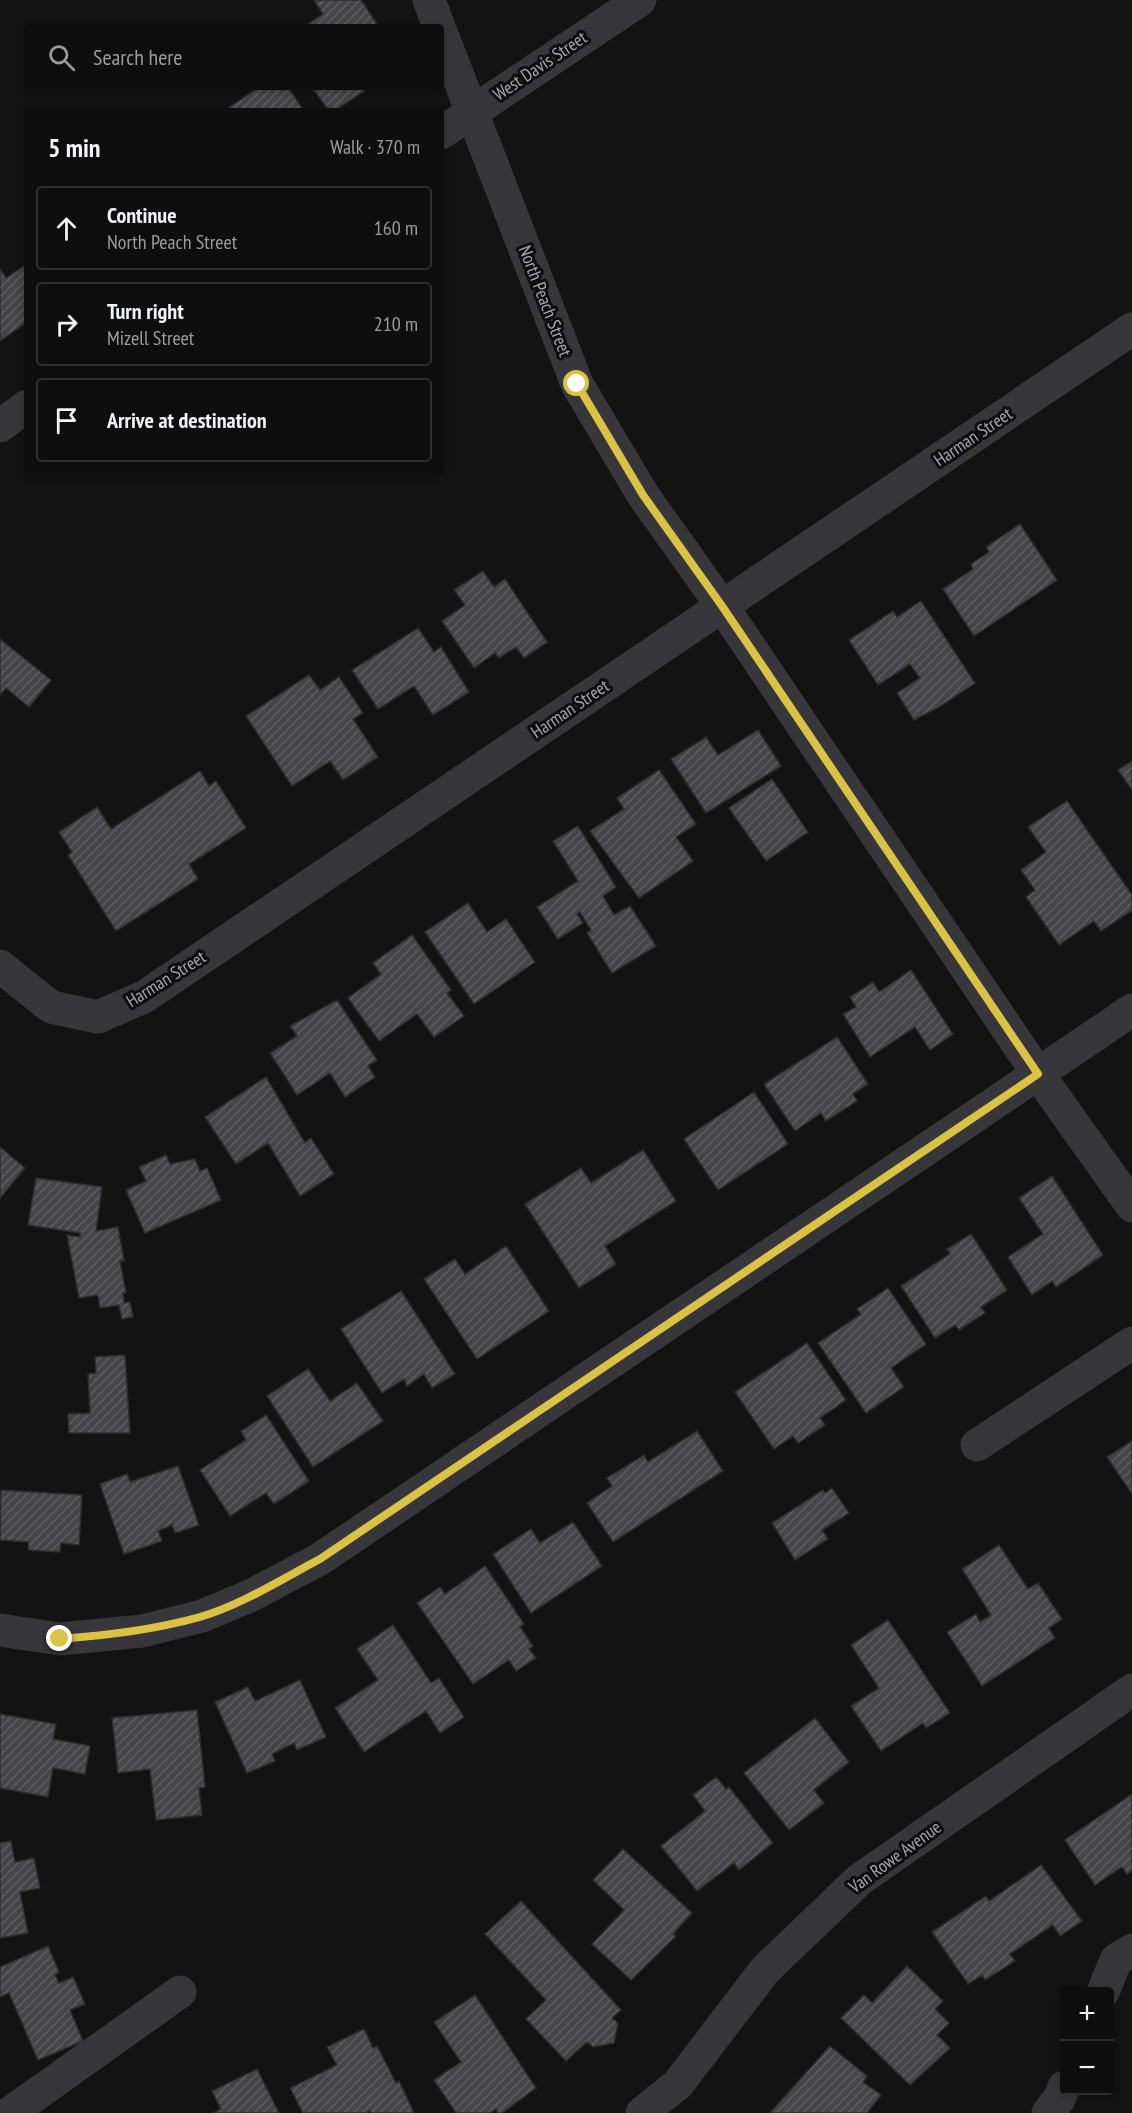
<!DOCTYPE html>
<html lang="en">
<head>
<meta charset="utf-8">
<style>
	body { margin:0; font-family:"PT Sans Narrow",sans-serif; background:#171718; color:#f1f3f6 }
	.controls { position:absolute; right:18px; bottom:18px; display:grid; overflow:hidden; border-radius:6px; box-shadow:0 3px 9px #0003 }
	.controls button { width:54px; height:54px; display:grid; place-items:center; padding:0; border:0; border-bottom:2px solid #2e2e2f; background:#0e0e0f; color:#f1f3f6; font:30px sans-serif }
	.stop { position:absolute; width:18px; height:18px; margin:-14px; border:4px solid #dac245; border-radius:50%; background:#fff }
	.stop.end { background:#dac245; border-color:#fff; box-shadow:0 2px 6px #0008 }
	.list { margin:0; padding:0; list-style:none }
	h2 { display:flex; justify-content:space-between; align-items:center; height:78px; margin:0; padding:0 24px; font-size:26px }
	h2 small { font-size:20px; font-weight:400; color:#9b9c9e }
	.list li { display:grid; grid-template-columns:39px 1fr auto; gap:18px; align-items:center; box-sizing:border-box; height:84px; margin:0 12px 12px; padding:0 12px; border:2px solid #2e2e2f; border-radius:6px }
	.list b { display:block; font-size:22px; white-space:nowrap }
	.list p { margin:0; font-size:20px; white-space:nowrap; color:#9b9c9e }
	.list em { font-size:20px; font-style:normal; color:#9b9c9e }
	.icon { flex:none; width:33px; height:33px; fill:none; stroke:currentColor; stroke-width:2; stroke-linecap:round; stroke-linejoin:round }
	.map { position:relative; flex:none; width:1132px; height:2113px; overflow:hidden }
	.search { position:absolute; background:#0e0e0f; box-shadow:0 3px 9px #0003; left:24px; top:24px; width:420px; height:66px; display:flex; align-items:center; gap:15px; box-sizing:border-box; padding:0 21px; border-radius:6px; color:#9b9c9e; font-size:22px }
	.panel { position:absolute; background:#0e0e0f; box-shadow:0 3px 9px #0003; left:24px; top:108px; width:420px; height:366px; border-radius:6px }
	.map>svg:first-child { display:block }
	.building { fill:url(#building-hatch); stroke:#2e2d30; stroke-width:1.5 }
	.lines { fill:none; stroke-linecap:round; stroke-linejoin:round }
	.minor { stroke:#36363b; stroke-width:33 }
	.route { stroke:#dac245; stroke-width:8 }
	.labels { text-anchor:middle; stroke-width:6; stroke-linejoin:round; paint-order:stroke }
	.street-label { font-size:18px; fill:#a6a8b3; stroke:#0e0e0f }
</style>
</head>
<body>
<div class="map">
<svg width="1132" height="2113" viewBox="0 0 1132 2113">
	<defs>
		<pattern id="building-hatch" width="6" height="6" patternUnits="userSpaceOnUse" patternTransform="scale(1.5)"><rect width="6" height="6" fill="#454549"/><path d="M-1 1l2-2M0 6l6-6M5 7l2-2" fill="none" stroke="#5d5d61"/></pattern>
	</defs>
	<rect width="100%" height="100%" fill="#131314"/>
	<g class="building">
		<path d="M 314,0 L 361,0 L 379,27 L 304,27 L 323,14 Z"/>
		<path d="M 259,87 L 288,87 L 304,111 L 224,111 Z"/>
		<path d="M 312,87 L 370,87 L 334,111 L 329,111 Z"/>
		<path d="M 27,264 L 27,322 L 0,341 L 0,269 L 6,278 Z"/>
		<path d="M 1020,524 L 1057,580 L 974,636 L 943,589 L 973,569 L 971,564 L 989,552 L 986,547 Z"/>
		<path d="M 483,571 L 494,587 L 505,579 L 547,642 L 524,658 L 516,647 L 499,658 L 495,653 L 474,668 L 442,621 L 465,605 L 454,590 Z"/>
		<path d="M 921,601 L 975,683 L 939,707 L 914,720 L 897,693 L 920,678 L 910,664 L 878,685 L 849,640 L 893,611 L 897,617 Z"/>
		<path d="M 418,628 L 434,652 L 441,647 L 469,692 L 433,715 L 414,686 L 378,709 L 352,670 Z"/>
		<path d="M 0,639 L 51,680 L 29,707 L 6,688 L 0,695 Z"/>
		<path d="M 309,675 L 320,690 L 339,677 L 363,713 L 353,719 L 378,757 L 343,780 L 330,761 L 292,786 L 246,716 Z"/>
		<path d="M 758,730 L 781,766 L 706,813 L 671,759 L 706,737 L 718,755 Z"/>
		<path d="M 1132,761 L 1132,790 L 1118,770 Z"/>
		<path d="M 659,770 L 696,824 L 676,837 L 693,861 L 639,898 L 590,831 L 624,809 L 617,798 Z"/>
		<path d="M 200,771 L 209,786 L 216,781 L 246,828 L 189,864 L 198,879 L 116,931 L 68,855 L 72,852 L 59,832 L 97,807 L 111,829 Z"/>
		<path d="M 772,779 L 808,832 L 766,861 L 729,808 Z"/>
		<path d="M 1067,801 L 1132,895 L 1132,910 L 1101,931 L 1094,921 L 1059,945 L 1026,897 L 1035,890 L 1021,870 L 1046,852 L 1028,827 Z"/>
		<path d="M 578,826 L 616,887 L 603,896 L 614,915 L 630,906 L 656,946 L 612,973 L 587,933 L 591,930 L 580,912 L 577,914 L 583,923 L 558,939 L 537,907 L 578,881 L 553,841 Z"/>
		<path d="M 468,903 L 487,932 L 506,919 L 535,962 L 474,1004 L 425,932 Z"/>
		<path d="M 412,935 L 451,990 L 447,993 L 464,1016 L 434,1037 L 417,1014 L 379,1041 L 348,998 L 381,974 L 373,963 Z"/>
		<path d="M 911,970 L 953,1034 L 930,1050 L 915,1027 L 870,1057 L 843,1014 L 856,1007 L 850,997 L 873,982 L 879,992 Z"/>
		<path d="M 337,1000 L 377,1060 L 368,1066 L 375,1077 L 345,1097 L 330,1073 L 297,1095 L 270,1053 L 297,1036 L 290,1026 Z"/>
		<path d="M 837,1037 L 868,1084 L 853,1094 L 857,1101 L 826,1121 L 821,1113 L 795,1131 L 764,1084 Z"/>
		<path d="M 266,1077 L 305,1143 L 311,1138 L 334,1174 L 300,1196 L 268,1143 L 236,1164 L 205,1117 Z"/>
		<path d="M 754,1092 L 788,1144 L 718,1190 L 684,1139 Z"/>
		<path d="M 0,1147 L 25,1168 L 0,1198 Z"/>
		<path d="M 643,1150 L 676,1201 L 605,1246 L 616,1264 L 579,1288 L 525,1204 L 581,1168 L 591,1183 Z"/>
		<path d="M 166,1155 L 170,1164 L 195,1159 L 200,1171 L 207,1168 L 221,1200 L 145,1233 L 126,1190 L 146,1181 L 139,1167 Z"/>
		<path d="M 1052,1176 L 1103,1255 L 1056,1287 L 1052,1281 L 1032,1295 L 1008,1257 L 1043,1234 L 1019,1198 Z"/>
		<path d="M 36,1178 L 102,1187 L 96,1231 L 118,1227 L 124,1261 L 120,1261 L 126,1293 L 123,1293 L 124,1303 L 130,1302 L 133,1317 L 122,1319 L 119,1305 L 100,1308 L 98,1295 L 79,1298 L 67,1235 L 80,1237 L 80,1233 L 28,1225 Z"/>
		<path d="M 971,1234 L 1007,1290 L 981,1307 L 985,1313 L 959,1330 L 955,1325 L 935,1338 L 901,1286 L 950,1254 L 947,1249 Z"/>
		<path d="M 506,1246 L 549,1311 L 477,1359 L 424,1279 L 455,1259 L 465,1274 Z"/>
		<path d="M 888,1288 L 926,1344 L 891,1368 L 904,1387 L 866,1413 L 818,1343 L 861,1314 L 857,1309 Z"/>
		<path d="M 401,1291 L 455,1374 L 432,1388 L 424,1374 L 407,1386 L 404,1379 L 382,1393 L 341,1329 Z"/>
		<path d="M 807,1343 L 846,1400 L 820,1418 L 825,1425 L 798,1443 L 793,1436 L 774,1449 L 735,1392 Z"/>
		<path d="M 125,1355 L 130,1433 L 69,1433 L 68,1414 L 90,1413 L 88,1374 L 96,1373 L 95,1357 Z"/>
		<path d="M 308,1369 L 330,1401 L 357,1383 L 383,1421 L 313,1467 L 267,1396 Z"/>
		<path d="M 266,1415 L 309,1481 L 274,1504 L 266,1493 L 230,1516 L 200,1470 L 246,1440 L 241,1431 Z"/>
		<path d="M 697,1431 L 723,1471 L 613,1542 L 587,1503 L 612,1486 L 607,1478 L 644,1455 L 648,1462 Z"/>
		<path d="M 1132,1441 L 1132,1494 L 1107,1457 Z"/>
		<path d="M 178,1466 L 199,1525 L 175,1533 L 172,1525 L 158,1531 L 162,1541 L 124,1554 L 100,1484 L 127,1474 L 130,1482 Z"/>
		<path d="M 832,1488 L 849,1513 L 822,1530 L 828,1539 L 795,1560 L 772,1523 L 823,1490 L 825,1493 Z"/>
		<path d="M 1,1490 L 82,1495 L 79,1545 L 61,1543 L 60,1552 L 28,1550 L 29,1542 L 0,1540 Z"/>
		<path d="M 573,1522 L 602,1566 L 531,1613 L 493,1554 L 531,1529 L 540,1543 Z"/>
		<path d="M 999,1545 L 1028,1589 L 1038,1583 L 1062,1619 L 1049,1628 L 1055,1638 L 982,1686 L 947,1632 L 976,1614 L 980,1622 L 991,1615 L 962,1569 Z"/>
		<path d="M 485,1566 L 524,1624 L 520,1627 L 533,1646 L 529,1649 L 536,1658 L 516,1671 L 509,1660 L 473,1684 L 417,1603 L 440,1587 L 445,1594 Z"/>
		<path d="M 888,1620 L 950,1713 L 926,1728 L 923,1723 L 881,1751 L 851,1706 L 879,1688 L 851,1645 Z"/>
		<path d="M 393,1625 L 431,1683 L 439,1678 L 464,1717 L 440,1733 L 426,1711 L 364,1752 L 335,1708 L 378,1680 L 357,1649 Z"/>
		<path d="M 300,1680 L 326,1737 L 297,1750 L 294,1743 L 272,1754 L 275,1761 L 247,1773 L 215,1702 L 248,1687 L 255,1701 Z"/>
		<path d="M 197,1710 L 205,1787 L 199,1788 L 202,1815 L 156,1820 L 150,1769 L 118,1773 L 112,1718 Z"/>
		<path d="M 0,1714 L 56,1724 L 53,1739 L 90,1746 L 85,1774 L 53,1768 L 48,1797 L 0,1788 Z"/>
		<path d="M 815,1718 L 849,1762 L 814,1790 L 824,1803 L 789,1830 L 744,1773 Z"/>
		<path d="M 716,1777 L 726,1789 L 729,1787 L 773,1843 L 739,1870 L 734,1863 L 697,1891 L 661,1846 L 705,1811 L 693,1795 Z"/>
		<path d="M 1132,1794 L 1132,1871 L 1127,1874 L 1122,1867 L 1095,1885 L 1065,1840 Z"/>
		<path d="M 11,1841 L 15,1862 L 34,1858 L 40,1888 L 20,1892 L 28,1933 L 0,1938 L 0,1843 Z"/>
		<path d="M 623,1849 L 692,1913 L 673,1934 L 676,1936 L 631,1980 L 592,1944 L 624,1910 L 593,1880 Z"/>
		<path d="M 1041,1865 L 1082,1921 L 1060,1936 L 1053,1925 L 1010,1954 L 1015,1961 L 985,1980 L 982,1975 L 968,1984 L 932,1932 L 986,1896 L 989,1901 Z"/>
		<path d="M 521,1901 L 621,2010 L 612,2018 L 618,2023 L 614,2043 L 593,2047 L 587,2042 L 566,2061 L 526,2019 L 546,2000 L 485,1934 Z"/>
		<path d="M 48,1946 L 59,1972 L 55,1975 L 59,1983 L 73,1977 L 85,2004 L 70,2010 L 83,2041 L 38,2060 L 9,1993 L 0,1997 L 0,1967 Z"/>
		<path d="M 907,1966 L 943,2001 L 935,2009 L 949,2023 L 937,2035 L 950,2048 L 910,2085 L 841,2018 L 864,1995 L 872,2003 Z"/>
		<path d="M 475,1995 L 536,2088 L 502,2113 L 498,2113 L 496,2109 L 489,2113 L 456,2113 L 434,2080 L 461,2062 L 434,2022 Z"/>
		<path d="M 364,2029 L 373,2048 L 377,2046 L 396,2083 L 399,2081 L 414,2113 L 371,2113 L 370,2111 L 365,2113 L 303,2113 L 290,2088 L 337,2065 L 327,2047 Z"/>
		<path d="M 830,2046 L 867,2076 L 863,2082 L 881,2095 L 867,2113 L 770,2113 Z"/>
		<path d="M 257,2069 L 279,2113 L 214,2113 L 221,2109 L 212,2091 Z"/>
	</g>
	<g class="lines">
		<g class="minor">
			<path d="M 429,0 L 439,27"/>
			<path d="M 441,32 L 577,384 L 643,495 L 722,606 L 1038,1074 L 1132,1206"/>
			<path d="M 441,133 L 640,0"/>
			<path d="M 0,426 L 27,406"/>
			<path d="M 0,966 L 51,1007 L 98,1017 L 144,997 L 1132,329"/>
			<path d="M 977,1445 L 1132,1343"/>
			<path d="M 0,1630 L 60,1639 L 142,1631 L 202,1616 L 252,1595 L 320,1559 L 1132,1010"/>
			<path d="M 1103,1992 L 1116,1960 L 1132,1950"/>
			<path d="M 10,2113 L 180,1992"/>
			<path d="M 642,2113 L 678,2084 L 765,1970 L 859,1880 L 1132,1690"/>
			<path d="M 1048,2113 L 1059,2099 L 1064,2087"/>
		</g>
	</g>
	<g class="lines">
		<path class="route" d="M 60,1639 C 108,1635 153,1630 200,1617 C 241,1605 282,1579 320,1559 L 1038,1074 L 722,606 L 643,495 L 577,384"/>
	</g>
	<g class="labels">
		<g class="street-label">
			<text transform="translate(540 66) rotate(-34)" y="6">West Davis Street</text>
			<text transform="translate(545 301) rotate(69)" y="6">North Peach Street</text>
			<text transform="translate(973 437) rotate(-34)" y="6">Harman Street</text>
			<text transform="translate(570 709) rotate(-34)" y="6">Harman Street</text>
			<text transform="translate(166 979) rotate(-32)" y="6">Harman Street</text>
			<text transform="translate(895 1857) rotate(-36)" y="6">Van Rowe Avenue</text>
		</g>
	</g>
</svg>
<div class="controls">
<button>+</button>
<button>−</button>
</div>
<div class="stop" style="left:577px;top:384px"></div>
<div class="stop end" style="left:60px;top:1639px"></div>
<div class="search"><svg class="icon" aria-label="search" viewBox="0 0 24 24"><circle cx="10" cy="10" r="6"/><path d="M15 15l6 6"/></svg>Search here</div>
<section class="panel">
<h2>5 min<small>Walk · 370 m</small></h2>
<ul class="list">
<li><svg class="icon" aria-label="ahead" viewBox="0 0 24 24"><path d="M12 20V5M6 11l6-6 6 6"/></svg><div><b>Continue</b><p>North Peach Street</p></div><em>160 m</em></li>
<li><svg class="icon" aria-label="right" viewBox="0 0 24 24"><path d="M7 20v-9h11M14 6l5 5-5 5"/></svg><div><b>Turn right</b><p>Mizell Street</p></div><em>210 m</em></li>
<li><svg class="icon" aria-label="arrive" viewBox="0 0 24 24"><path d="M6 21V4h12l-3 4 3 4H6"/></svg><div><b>Arrive at destination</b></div></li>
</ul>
</section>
</div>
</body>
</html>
